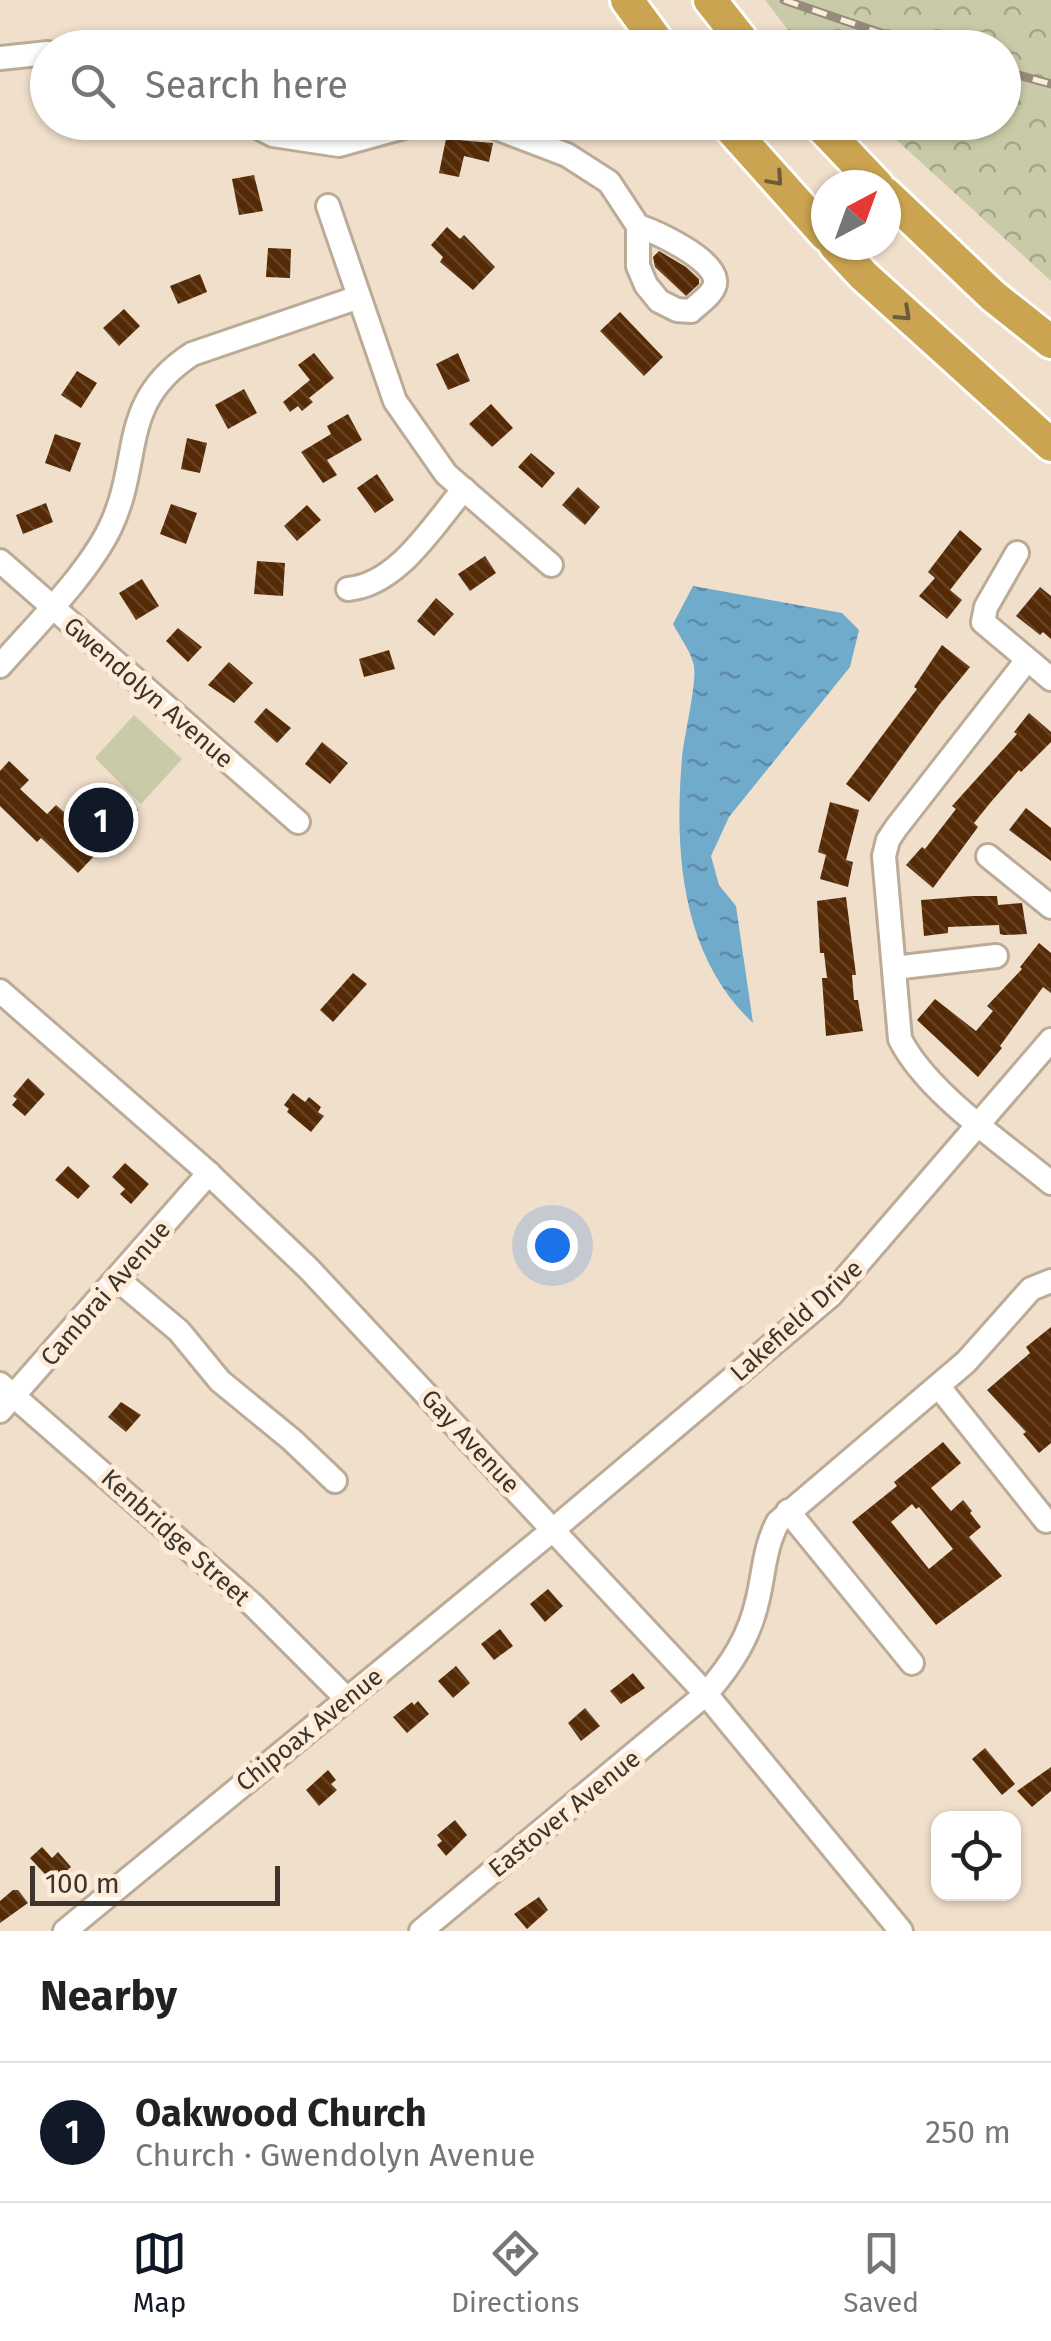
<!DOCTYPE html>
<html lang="en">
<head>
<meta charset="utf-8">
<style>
	body { margin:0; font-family:"Fira Sans",sans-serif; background:#f2f2f2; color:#222 }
	.controls { position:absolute; right:30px; bottom:30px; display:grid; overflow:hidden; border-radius:20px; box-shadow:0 2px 8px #0004 }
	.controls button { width:90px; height:90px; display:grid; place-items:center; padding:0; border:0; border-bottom:2px solid #e0e0e0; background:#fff; color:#222; font:50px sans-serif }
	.compass { position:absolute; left:811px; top:170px; width:90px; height:90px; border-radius:50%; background:#fff; box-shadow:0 2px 8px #0004; rotate:41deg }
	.scale { position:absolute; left:30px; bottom:25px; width:250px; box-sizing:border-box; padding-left:10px; border:5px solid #3b352d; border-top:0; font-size:28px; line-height:35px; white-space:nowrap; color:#3b352d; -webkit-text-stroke:8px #feecd8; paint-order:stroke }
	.you { position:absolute; left:552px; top:1245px; width:35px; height:35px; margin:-25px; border:8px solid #fff; border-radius:50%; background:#1a73e8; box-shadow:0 0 0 15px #1a73e833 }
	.badge { display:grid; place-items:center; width:65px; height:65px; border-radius:50%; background:#111827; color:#fff; font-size:32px; font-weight:700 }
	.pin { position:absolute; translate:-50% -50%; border:5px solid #fff; box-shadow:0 2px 10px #0006 }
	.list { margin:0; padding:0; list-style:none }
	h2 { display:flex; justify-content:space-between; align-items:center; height:130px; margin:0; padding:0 40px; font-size:42px }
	h2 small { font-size:32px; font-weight:400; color:#767676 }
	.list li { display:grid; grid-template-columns:65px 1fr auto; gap:30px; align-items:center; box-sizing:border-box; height:140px; padding:0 40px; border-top:2px solid #e0e0e0 }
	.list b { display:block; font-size:38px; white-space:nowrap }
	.list p { margin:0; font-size:32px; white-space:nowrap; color:#767676 }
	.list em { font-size:32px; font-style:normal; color:#767676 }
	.icon { flex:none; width:55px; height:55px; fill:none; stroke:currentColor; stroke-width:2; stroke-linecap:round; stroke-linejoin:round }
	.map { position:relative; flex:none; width:1051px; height:1931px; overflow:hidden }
	.search { position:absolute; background:#fff; box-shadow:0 2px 8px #0004; left:30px; right:30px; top:30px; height:110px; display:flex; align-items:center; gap:25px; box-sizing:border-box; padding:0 35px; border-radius:55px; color:#767676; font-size:38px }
	.sheet { height:270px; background:#fff }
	nav { display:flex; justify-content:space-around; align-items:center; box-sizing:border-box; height:140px; border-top:2px solid #e0e0e0; background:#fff; font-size:28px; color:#767676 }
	nav a { display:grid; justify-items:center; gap:5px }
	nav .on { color:#111827 }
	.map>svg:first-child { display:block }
	.forest { fill:url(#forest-crowns) }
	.park { fill:#c9cba8 }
	.water { fill:url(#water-ripples) }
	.building { fill:url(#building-back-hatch); fill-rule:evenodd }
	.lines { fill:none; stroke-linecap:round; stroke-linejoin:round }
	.minor-casing { stroke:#bbab97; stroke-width:28 }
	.highway-casing { stroke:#fff; stroke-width:38 }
	.minor { stroke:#fff; stroke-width:22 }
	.highway { stroke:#caa451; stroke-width:32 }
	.rail-casing { stroke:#978b7d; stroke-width:9 }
	.rail { stroke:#feecd8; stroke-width:5; stroke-dasharray:15; stroke-linecap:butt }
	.oneway { stroke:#6d5c3a }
	.labels { text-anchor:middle; stroke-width:10; stroke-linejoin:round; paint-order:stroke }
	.street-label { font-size:25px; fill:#3b352d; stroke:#feecd8 }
</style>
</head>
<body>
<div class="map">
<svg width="1051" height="1931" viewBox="0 0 1051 1931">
	<defs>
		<pattern id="forest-crowns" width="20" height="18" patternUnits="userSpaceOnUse" patternTransform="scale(2.5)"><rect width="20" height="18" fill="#c9cba8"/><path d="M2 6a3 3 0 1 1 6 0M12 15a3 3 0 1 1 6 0" fill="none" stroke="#a4a689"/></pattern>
		<pattern id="water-ripples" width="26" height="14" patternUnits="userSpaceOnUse" patternTransform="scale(2.5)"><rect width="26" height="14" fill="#71abcc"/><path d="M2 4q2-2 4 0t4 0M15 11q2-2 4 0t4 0" fill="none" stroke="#5e8ca6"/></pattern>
		<pattern id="building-back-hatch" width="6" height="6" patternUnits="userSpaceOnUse" patternTransform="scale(2.5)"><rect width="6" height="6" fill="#552b07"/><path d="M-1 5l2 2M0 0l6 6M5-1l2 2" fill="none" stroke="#664223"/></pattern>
	</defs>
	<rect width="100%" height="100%" fill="#f0dfcb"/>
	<path class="forest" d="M 765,0 L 1051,0 L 1051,281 L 878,123 L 1004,122 L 1004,48 L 801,47 Z"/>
	<path class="park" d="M 134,715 L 182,759 L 141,804 L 95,758 Z"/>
	<path class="water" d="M 693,586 L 842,613 L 859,630 L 850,667 L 729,817 L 711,856 L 719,885 L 736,906 L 753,1023 C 681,955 674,852 682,758 C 684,736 697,683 694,666 C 692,653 679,636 673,624 Z"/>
	<g class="building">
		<path d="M 446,139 L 493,143 L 489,162 L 464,156 L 459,177 L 439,173 Z"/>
		<path d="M 254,175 L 263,211 L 239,215 L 232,179 Z"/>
		<path d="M 447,227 L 460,239 L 464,235 L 495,267 L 473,290 L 440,262 L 443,257 L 431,245 Z"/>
		<path d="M 268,248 L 291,249 L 290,278 L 266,277 Z"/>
		<path d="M 659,251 L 686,267 L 699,279 L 699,284 L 686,296 L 655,267 L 653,257 Z"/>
		<path d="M 200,274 L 207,292 L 178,304 L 170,286 Z"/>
		<path d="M 124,309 L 140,326 L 119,346 L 103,328 Z"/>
		<path d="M 620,312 L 663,357 L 644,376 L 600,331 Z"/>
		<path d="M 314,353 L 334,378 L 309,398 L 313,402 L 302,411 L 298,406 L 290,412 L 283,402 L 310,380 L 298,365 Z"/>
		<path d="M 458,353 L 470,381 L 448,390 L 436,364 Z"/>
		<path d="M 77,371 L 97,383 L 81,408 L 61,395 Z"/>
		<path d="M 244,389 L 257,413 L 228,429 L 215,405 Z"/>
		<path d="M 491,404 L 513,428 L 492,447 L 469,424 Z"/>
		<path d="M 348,414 L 362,440 L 327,460 L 337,475 L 323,483 L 301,452 L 331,434 L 327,426 Z"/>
		<path d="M 55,434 L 81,443 L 70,472 L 45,463 Z"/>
		<path d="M 187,438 L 207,443 L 200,473 L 181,469 Z"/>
		<path d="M 531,453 L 555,473 L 542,488 L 518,467 Z"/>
		<path d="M 377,474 L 394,500 L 375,513 L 357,488 Z"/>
		<path d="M 578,487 L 600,507 L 585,525 L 562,505 Z"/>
		<path d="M 46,503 L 53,522 L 23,534 L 16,515 Z"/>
		<path d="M 171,504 L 197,513 L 186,544 L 160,534 Z"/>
		<path d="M 307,505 L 321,520 L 297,541 L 284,526 Z"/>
		<path d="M 960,530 L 982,549 L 950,590 L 962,600 L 947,619 L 919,596 L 935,578 L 928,572 Z"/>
		<path d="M 485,556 L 496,573 L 470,591 L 458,574 Z"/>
		<path d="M 257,561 L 285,563 L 283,596 L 254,594 Z"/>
		<path d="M 142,579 L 159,606 L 136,620 L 119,593 Z"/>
		<path d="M 1040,587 L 1051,596 L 1051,639 L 1043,632 L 1040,635 L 1016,616 Z"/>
		<path d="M 436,598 L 454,614 L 434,636 L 417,621 Z"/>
		<path d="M 178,628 L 202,647 L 188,662 L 166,641 Z"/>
		<path d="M 942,645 L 970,667 L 939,705 L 869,802 L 846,784 L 917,689 L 914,687 Z"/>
		<path d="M 389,650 L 395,669 L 364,677 L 359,659 Z"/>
		<path d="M 229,662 L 253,683 L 234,703 L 208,685 Z"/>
		<path d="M 266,708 L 291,728 L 277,743 L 254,722 Z"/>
		<path d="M 1029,713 L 1051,732 L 1051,742 L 1021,772 L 1019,770 L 990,803 L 974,823 L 978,827 L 933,888 L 906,865 L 922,847 L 925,849 L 956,809 L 952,806 L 1017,734 L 1014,732 Z"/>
		<path d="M 322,742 L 348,763 L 330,784 L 305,764 Z"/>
		<path d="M 9,761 L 29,780 L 20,789 L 47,814 L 56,805 L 73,820 L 109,783 L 138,810 L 78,873 L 41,838 L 37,842 L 0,806 L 0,771 Z"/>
		<path d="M 830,802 L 859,810 L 846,860 L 853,862 L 848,887 L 820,879 L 826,855 L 818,852 Z"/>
		<path d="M 1026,808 L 1051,828 L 1051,861 L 1009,830 Z"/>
		<path d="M 972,896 L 997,896 L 998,905 L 1022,903 L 1027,934 L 1004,935 L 1000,934 L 999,925 L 948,927 L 948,933 L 924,936 L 921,900 Z"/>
		<path d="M 846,897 L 856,975 L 852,975 L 854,1000 L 858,1000 L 863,1031 L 826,1036 L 822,978 L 827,978 L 824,953 L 820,953 L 817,901 Z"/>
		<path d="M 1039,943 L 1051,953 L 1051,993 L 1043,987 L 1000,1046 L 1002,1048 L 978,1077 L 917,1020 L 935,999 L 976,1031 L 993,1011 L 987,1006 L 1022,969 L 1020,967 Z"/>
		<path d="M 353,973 L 367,984 L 333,1022 L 320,1010 Z"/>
		<path d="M 28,1078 L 45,1094 L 25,1116 L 12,1105 L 17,1099 L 13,1096 Z"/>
		<path d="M 293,1093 L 305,1102 L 309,1097 L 321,1107 L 318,1112 L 324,1116 L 311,1132 L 287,1112 L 289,1109 L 284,1105 Z"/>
		<path d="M 125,1163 L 149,1184 L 131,1204 L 120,1194 L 125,1189 L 112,1177 Z"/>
		<path d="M 68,1166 L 90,1186 L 78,1199 L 55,1180 Z"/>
		<path d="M 1051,1327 L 1051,1443 L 1039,1453 L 1023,1434 L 1026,1432 L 987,1390 L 1030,1353 L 1026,1347 Z"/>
		<path d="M 121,1402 L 141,1415 L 126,1432 L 108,1417 Z"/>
		<path d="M 943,1442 L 961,1463 L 931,1488 L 951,1511 L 963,1500 L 972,1511 L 970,1513 L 981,1527 L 969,1537 L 1002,1576 L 936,1625 L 852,1522 L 897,1486 L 894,1482 ZM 912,1504 L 916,1509 L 919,1507 L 953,1549 L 929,1569 L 891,1522 Z"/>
		<path d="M 548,1589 L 563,1606 L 545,1622 L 530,1604 Z"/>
		<path d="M 500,1629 L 513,1646 L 494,1660 L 481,1644 Z"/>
		<path d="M 456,1666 L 470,1683 L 453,1698 L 438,1681 Z"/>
		<path d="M 633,1673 L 645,1688 L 621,1704 L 610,1691 Z"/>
		<path d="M 418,1701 L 429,1714 L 407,1733 L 393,1717 L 412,1702 L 414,1705 Z"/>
		<path d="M 585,1708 L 600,1726 L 581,1741 L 568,1723 Z"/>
		<path d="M 985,1748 L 1015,1784 L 1002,1795 L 972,1759 Z"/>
		<path d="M 1051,1767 L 1051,1791 L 1032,1807 L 1017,1791 Z"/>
		<path d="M 328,1770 L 336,1780 L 331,1784 L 337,1790 L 319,1806 L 306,1790 Z"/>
		<path d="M 455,1820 L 467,1835 L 446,1856 L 437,1845 L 442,1841 L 437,1835 Z"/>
		<path d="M 42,1847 L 52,1858 L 58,1852 L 71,1867 L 53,1883 L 30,1858 Z"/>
		<path d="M 13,1890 L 18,1890 L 28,1903 L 0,1923 L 0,1901 Z"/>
		<path d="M 539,1897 L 548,1910 L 527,1929 L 514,1914 Z"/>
	</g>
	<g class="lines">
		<defs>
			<g id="minor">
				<path d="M 0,58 L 48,53"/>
				<path d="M 248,122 L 273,135 L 339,145 L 415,124 L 486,124 L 567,155 L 609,182 L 638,226 L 638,266 L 646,285 L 659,301 L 677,310 L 691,311 C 699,303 717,292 715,280 C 713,258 656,232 638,226"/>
				<path d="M 328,206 L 395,401 L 446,474 L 551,565"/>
				<path d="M 1017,553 L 986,607 L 983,622 L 1051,679"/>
				<path d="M 0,561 L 298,822"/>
				<path d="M 348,589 C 398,585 433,525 464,489"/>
				<path d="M 1027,660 L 896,828 L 888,840 L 884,856 L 900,1039 C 927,1093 1004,1144 1051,1183"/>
				<path d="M 0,666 C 35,626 87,575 110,528 C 143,459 117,403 192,354 L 359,297"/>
				<path d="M 988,856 L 1051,907"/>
				<path d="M 894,968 L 996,956"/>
				<path d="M 0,991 L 203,1168 L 309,1269 L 706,1694 L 901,1931"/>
				<path d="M 117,1279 L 179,1331 L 220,1381 L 292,1440 L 335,1481"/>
				<path d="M 0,1384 L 253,1605 L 346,1698"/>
				<path d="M 939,1387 L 1046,1521"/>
				<path d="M 0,1411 L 209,1173"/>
				<path d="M 788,1511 L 912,1663"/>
				<path d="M 65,1931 L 554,1529 L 831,1295 L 1051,1040"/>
				<path d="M 421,1931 L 706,1694 C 732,1664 750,1636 758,1598 C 764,1572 765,1545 778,1522 L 966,1362 L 1031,1289 L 1051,1281"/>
			</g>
			<g id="highway">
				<path d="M 627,0 L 662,48"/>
				<path d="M 710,0 L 748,48"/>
				<path d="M 725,122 L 826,235"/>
				<path d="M 817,122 L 877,185"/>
				<path d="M 886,194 L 993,296 L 1051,342"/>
				<path d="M 835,245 L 864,276 L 1051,445"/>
			</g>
		</defs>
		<use href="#minor" class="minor-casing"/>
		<use href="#highway" class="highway-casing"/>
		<use href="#minor" class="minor"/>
		<use href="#highway" class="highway"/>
		<defs>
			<g id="rail">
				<path d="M 784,0 L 925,48"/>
				<path d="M 1004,71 L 1051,84"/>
			</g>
		</defs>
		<use href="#rail" class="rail-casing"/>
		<use href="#rail" class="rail"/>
	</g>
	<defs><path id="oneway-chevron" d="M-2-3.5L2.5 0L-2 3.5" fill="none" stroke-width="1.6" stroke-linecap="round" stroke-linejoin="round" transform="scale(2.5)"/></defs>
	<g class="oneway">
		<use href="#oneway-chevron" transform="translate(776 179) rotate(48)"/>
		<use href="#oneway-chevron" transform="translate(904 314) rotate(43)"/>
	</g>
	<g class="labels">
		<g class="street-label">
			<text transform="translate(149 692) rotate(41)" y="9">Gwendolyn Avenue</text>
			<text transform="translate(105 1293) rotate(-49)" y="9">Cambrai Avenue</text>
			<text transform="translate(796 1320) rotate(-42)" y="9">Lakefield Drive</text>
			<text transform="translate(471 1441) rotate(47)" y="9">Gay Avenue</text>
			<text transform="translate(176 1537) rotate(42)" y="9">Kenbridge Street</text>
			<text transform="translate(309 1729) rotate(-39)" y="9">Chipoax Avenue</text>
			<text transform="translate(564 1813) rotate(-39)" y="9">Eastover Avenue</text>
		</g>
	</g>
</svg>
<div class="controls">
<button><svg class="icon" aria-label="locate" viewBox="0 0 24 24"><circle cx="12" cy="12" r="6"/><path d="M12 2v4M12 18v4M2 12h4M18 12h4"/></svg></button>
</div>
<svg class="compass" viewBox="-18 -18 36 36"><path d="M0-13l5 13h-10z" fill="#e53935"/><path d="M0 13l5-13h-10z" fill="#767676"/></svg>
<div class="scale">100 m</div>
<div class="you"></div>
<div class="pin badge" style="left:101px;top:820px">1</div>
<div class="search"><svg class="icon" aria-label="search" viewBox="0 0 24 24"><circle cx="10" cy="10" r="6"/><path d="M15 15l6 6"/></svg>Search here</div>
</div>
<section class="sheet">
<h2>Nearby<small></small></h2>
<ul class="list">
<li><span class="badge">1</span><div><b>Oakwood Church</b><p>Church · Gwendolyn Avenue</p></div><em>250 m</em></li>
</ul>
</section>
<nav>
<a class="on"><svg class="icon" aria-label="map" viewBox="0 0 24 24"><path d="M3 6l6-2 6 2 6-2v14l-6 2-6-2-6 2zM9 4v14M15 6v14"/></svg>Map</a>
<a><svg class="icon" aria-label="directions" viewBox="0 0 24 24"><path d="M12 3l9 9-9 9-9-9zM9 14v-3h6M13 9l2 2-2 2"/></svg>Directions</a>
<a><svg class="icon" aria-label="saved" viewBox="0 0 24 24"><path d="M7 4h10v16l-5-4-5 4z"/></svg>Saved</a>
</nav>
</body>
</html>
